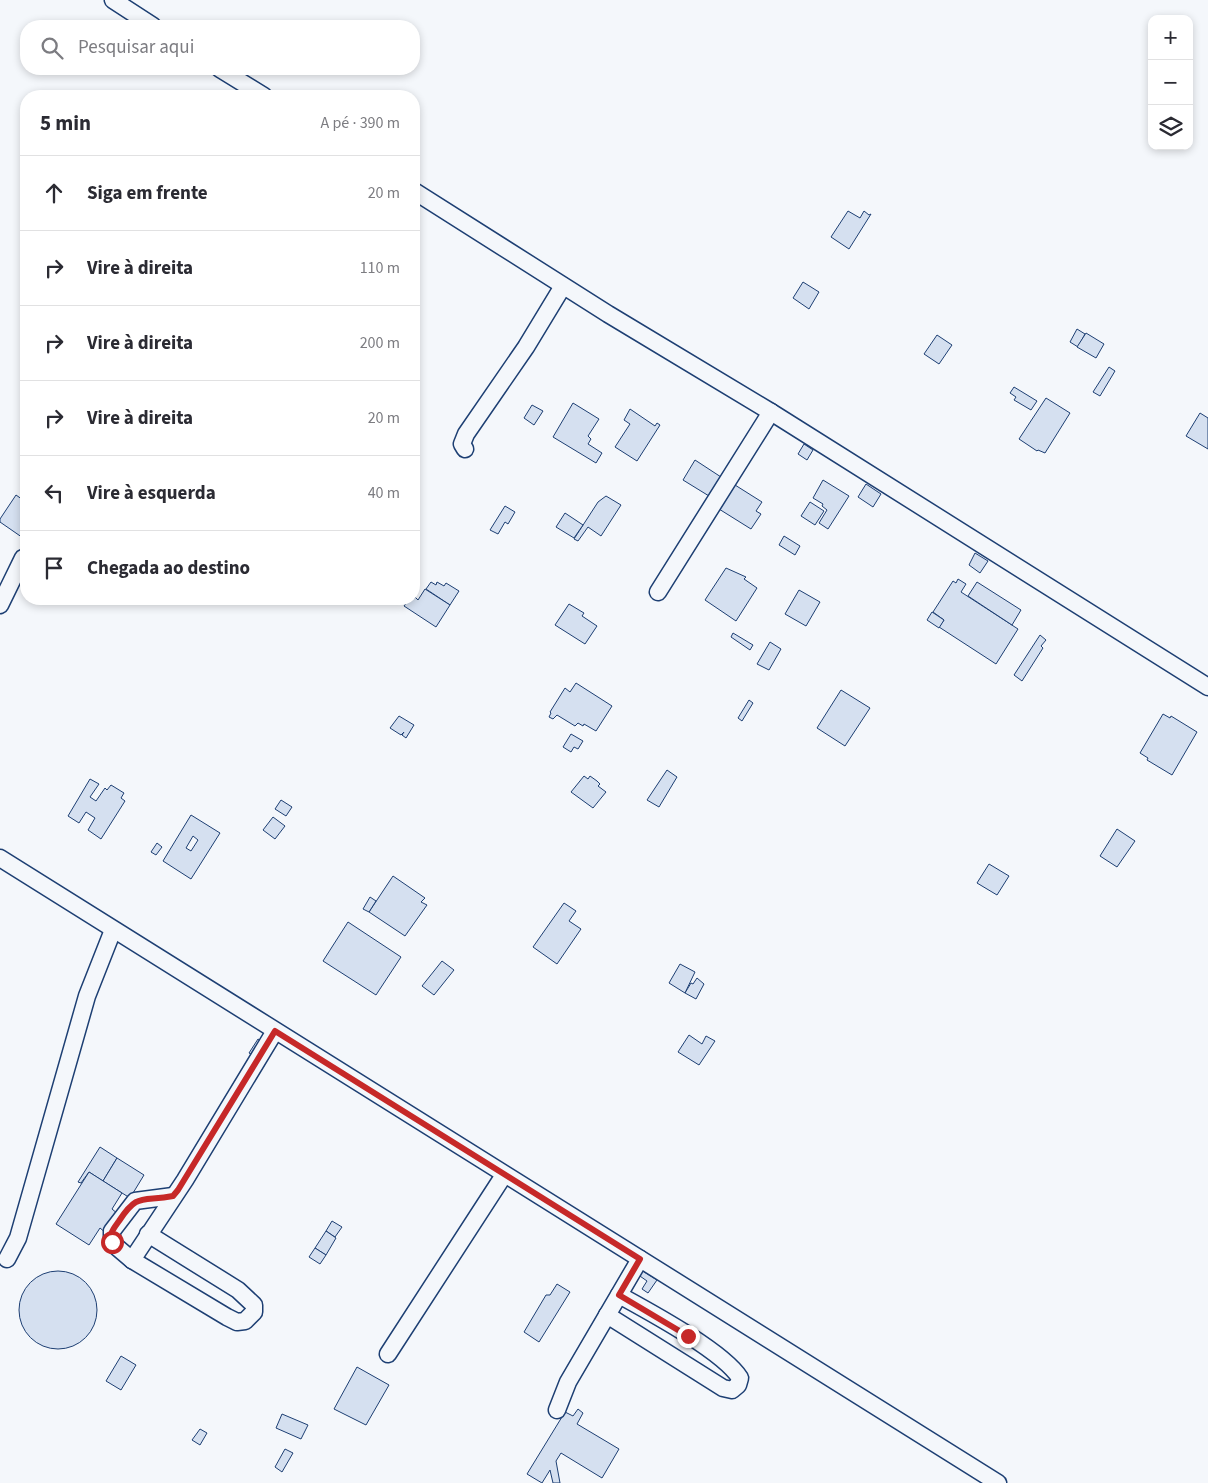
<!DOCTYPE html>
<html lang="pt">
<head>
<meta charset="utf-8">
<style>
	body { margin:0; font-family:"Source Sans 3",sans-serif; background:#f2f2f3; color:#2b2b33 }
	.controls { position:absolute; right:15px; top:15px; display:grid; overflow:hidden; border-radius:10px; box-shadow:0 2px 8px #0003 }
	.controls button { width:45px; height:45px; display:grid; place-items:center; padding:0; border:0; border-bottom:1px solid #e1e1e2; background:#fff; color:#2b2b33; font:25px sans-serif }
	.stop { position:absolute; width:15px; height:15px; margin:-11px; border:4px solid #c62828; border-radius:50%; background:#fff }
	.stop.end { background:#c62828; border-color:#fff; box-shadow:0 1px 5px #0008 }
	.list { margin:0; padding:0; list-style:none }
	h2 { display:flex; justify-content:space-between; align-items:center; height:65px; margin:0; padding:0 20px; font-size:21px }
	h2 small { font-size:16px; font-weight:400; color:#7c7c81 }
	.list li { display:grid; grid-template-columns:32px 1fr auto; gap:15px; align-items:center; box-sizing:border-box; height:75px; padding:0 20px; border-top:1px solid #e1e1e2 }
	.list b { display:block; font-size:19px; white-space:nowrap }
	.list em { font-size:16px; font-style:normal; color:#7c7c81 }
	.icon { flex:none; width:28px; height:28px; fill:none; stroke:currentColor; stroke-width:2; stroke-linecap:round; stroke-linejoin:round }
	.map { position:relative; flex:none; width:1208px; height:1483px; overflow:hidden }
	.search { position:absolute; background:#fff; box-shadow:0 2px 8px #0003; left:20px; top:20px; width:400px; height:55px; display:flex; align-items:center; gap:12px; box-sizing:border-box; padding:0 18px; border-radius:20px; color:#7c7c81; font-size:19px }
	.panel { position:absolute; background:#fff; box-shadow:0 2px 8px #0003; left:20px; top:90px; width:400px; height:515px; border-radius:20px }
	.map>svg:first-child { display:block }
	.building { fill:#d5e0f0; stroke:#1d3f73; fill-rule:evenodd }
	.lines { fill:none; stroke-linecap:round; stroke-linejoin:round }
	.minor-casing { stroke:#1d3f73; stroke-width:19 }
	.minor { stroke:#f4f7fb; stroke-width:16 }
	.route { stroke:#c62828; stroke-width:6 }
</style>
</head>
<body>
<div class="map">
<svg width="1208" height="1483" viewBox="0 0 1208 1483">
	<rect width="100%" height="100%" fill="#f4f7fb"/>
	<g class="building">
		<path d="M 26,209 L 26,220 L 22,218 Z"/>
		<path d="M 848,211 L 860,218 L 864,211 L 869,215 L 871,214 L 849,249 L 831,237 Z"/>
		<path d="M 803,282 L 819,292 L 809,309 L 793,298 Z"/>
		<path d="M 1077,329 L 1085,334 L 1078,347 L 1070,342 Z"/>
		<path d="M 1086,333 L 1104,344 L 1096,358 L 1077,347 Z"/>
		<path d="M 937,335 L 952,345 L 939,364 L 924,354 Z"/>
		<path d="M 1109,367 L 1115,371 L 1100,396 L 1093,392 Z"/>
		<path d="M 1014,387 L 1037,401 L 1031,410 L 1014,400 L 1016,397 L 1010,393 Z"/>
		<path d="M 1046,398 L 1070,413 L 1045,453 L 1038,450 L 1037,451 L 1019,439 Z"/>
		<path d="M 573,403 L 599,419 L 588,436 L 591,439 L 588,444 L 602,453 L 596,463 L 553,437 Z"/>
		<path d="M 532,405 L 543,411 L 534,425 L 524,418 Z"/>
		<path d="M 630,409 L 655,426 L 657,423 L 660,425 L 637,461 L 615,447 L 630,424 L 624,420 Z"/>
		<path d="M 1200,413 L 1208,418 L 1208,449 L 1186,436 Z"/>
		<path d="M 804,444 L 813,450 L 807,460 L 798,454 Z"/>
		<path d="M 695,460 L 721,477 L 709,496 L 683,480 Z"/>
		<path d="M 823,480 L 849,496 L 828,529 L 819,523 L 827,510 L 822,506 L 823,504 L 813,498 Z"/>
		<path d="M 866,484 L 881,494 L 873,507 L 858,497 Z"/>
		<path d="M 735,485 L 762,502 L 756,511 L 761,514 L 751,529 L 719,509 Z"/>
		<path d="M 16,495 L 26,502 L 26,540 L 0,522 L 0,519 Z"/>
		<path d="M 606,496 L 621,505 L 601,536 L 588,527 L 578,541 L 574,539 L 598,502 Z"/>
		<path d="M 810,502 L 824,511 L 815,525 L 801,516 Z"/>
		<path d="M 505,506 L 515,512 L 508,524 L 505,522 L 498,534 L 490,530 Z"/>
		<path d="M 565,513 L 583,525 L 574,538 L 556,527 Z"/>
		<path d="M 784,536 L 800,546 L 795,555 L 779,545 Z"/>
		<path d="M 975,553 L 988,561 L 980,573 L 969,565 Z"/>
		<path d="M 726,568 L 746,577 L 744,579 L 757,588 L 736,621 L 705,600 Z"/>
		<path d="M 958,579 L 966,584 L 961,592 L 1018,629 L 996,664 L 939,627 L 944,620 L 933,612 L 953,581 L 956,583 Z"/>
		<path d="M 431,582 L 436,585 L 437,582 L 444,586 L 446,583 L 459,591 L 450,605 L 426,589 Z"/>
		<path d="M 977,582 L 1021,610 L 1012,625 L 968,596 Z"/>
		<path d="M 425,589 L 450,605 L 436,627 L 404,606 L 409,599 L 414,599 L 414,596 L 418,600 Z"/>
		<path d="M 799,590 L 820,602 L 806,626 L 785,614 Z"/>
		<path d="M 569,604 L 584,613 L 582,616 L 597,626 L 585,644 L 555,625 Z"/>
		<path d="M 932,612 L 944,620 L 939,628 L 927,620 Z"/>
		<path d="M 733,633 L 753,645 L 750,650 L 731,637 Z"/>
		<path d="M 1040,635 L 1046,640 L 1041,646 L 1043,648 L 1022,681 L 1014,675 Z"/>
		<path d="M 770,642 L 781,649 L 769,670 L 757,664 Z"/>
		<path d="M 576,683 L 612,706 L 596,731 L 584,724 L 583,726 L 578,723 L 575,726 L 557,715 L 553,719 L 549,717 L 551,713 L 550,712 L 565,688 L 570,692 Z"/>
		<path d="M 841,690 L 870,708 L 845,746 L 817,728 Z"/>
		<path d="M 749,700 L 753,703 L 742,721 L 738,718 Z"/>
		<path d="M 1163,714 L 1170,718 L 1171,716 L 1197,732 L 1172,775 L 1147,760 L 1148,758 L 1140,753 Z"/>
		<path d="M 399,716 L 414,725 L 406,738 L 402,735 L 404,732 L 401,735 L 390,728 Z"/>
		<path d="M 571,734 L 583,741 L 578,749 L 574,747 L 571,752 L 563,747 Z"/>
		<path d="M 667,770 L 677,777 L 659,807 L 647,800 Z"/>
		<path d="M 584,776 L 588,779 L 590,776 L 597,781 L 600,784 L 598,786 L 606,792 L 593,808 L 571,792 Z"/>
		<path d="M 90,779 L 99,784 L 90,797 L 96,801 L 105,788 L 107,790 L 111,785 L 124,793 L 121,798 L 125,801 L 101,839 L 88,830 L 95,818 L 86,812 L 79,823 L 68,816 Z"/>
		<path d="M 281,800 L 292,807 L 286,816 L 275,809 Z"/>
		<path d="M 191,815 L 220,833 L 191,879 L 163,861 ZM 193,836 L 198,840 L 191,851 L 186,848 Z"/>
		<path d="M 273,817 L 285,826 L 275,839 L 263,830 Z"/>
		<path d="M 1117,829 L 1135,841 L 1117,867 L 1100,856 Z"/>
		<path d="M 157,843 L 162,847 L 156,855 L 151,852 Z"/>
		<path d="M 989,864 L 1009,876 L 997,895 L 977,883 Z"/>
		<path d="M 393,876 L 425,898 L 421,902 L 427,905 L 405,936 L 369,912 Z"/>
		<path d="M 370,897 L 376,901 L 369,912 L 363,909 Z"/>
		<path d="M 564,903 L 576,911 L 569,921 L 581,929 L 557,964 L 533,947 Z"/>
		<path d="M 348,922 L 401,957 L 376,995 L 323,961 Z"/>
		<path d="M 442,961 L 454,970 L 434,995 L 422,986 Z"/>
		<path d="M 680,964 L 695,972 L 685,993 L 669,983 Z"/>
		<path d="M 697,978 L 704,984 L 696,999 L 685,993 L 691,983 L 693,984 Z"/>
		<path d="M 689,1035 L 702,1044 L 706,1036 L 715,1041 L 699,1065 L 678,1052 Z"/>
		<path d="M 258,1039 L 263,1042 L 254,1056 L 249,1053 Z"/>
		<path d="M 100,1147 L 117,1158 L 103,1181 L 89,1172 L 81,1183 L 78,1182 Z"/>
		<path d="M 117,1158 L 144,1175 L 130,1198 L 103,1181 Z"/>
		<path d="M 89,1172 L 122,1193 L 112,1209 L 118,1214 L 106,1233 L 100,1228 L 89,1245 L 56,1224 Z"/>
		<path d="M 332,1221 L 342,1227 L 335,1237 L 326,1231 Z"/>
		<path d="M 326,1231 L 336,1238 L 326,1255 L 315,1248 Z"/>
		<path d="M 315,1248 L 326,1255 L 320,1264 L 309,1257 Z"/>
		<path d="M 641,1270 L 657,1280 L 648,1293 L 642,1289 L 647,1281 L 637,1274 Z"/>
		<circle cx="58" cy="1310" r="39"/>
		<path d="M 557,1284 L 570,1292 L 539,1342 L 524,1332 L 546,1295 L 550,1295 Z"/>
		<path d="M 121,1356 L 136,1365 L 121,1390 L 106,1381 Z"/>
		<path d="M 357,1367 L 389,1385 L 366,1425 L 334,1409 Z"/>
		<path d="M 578,1409 L 583,1413 L 577,1424 L 619,1449 L 602,1478 L 561,1453 L 556,1461 L 560,1483 L 553,1483 L 550,1470 L 542,1483 L 527,1474 L 565,1412 L 573,1416 Z"/>
		<path d="M 282,1414 L 308,1425 L 301,1439 L 276,1428 Z"/>
		<path d="M 200,1429 L 207,1433 L 200,1445 L 192,1440 Z"/>
		<path d="M 285,1449 L 293,1453 L 282,1472 L 275,1467 Z"/>
	</g>
	<g class="lines">
		<defs>
			<g id="minor">
				<path d="M 113,0 L 153,26"/>
				<path d="M 220,69 L 264,96"/>
				<path d="M 414,191 L 608,314 L 771,412 L 1208,687"/>
				<path d="M 465,449 L 462,444 L 466,434 L 526,347 L 563,286"/>
				<path d="M 658,592 L 771,412"/>
				<path d="M 0,605 L 23,558"/>
				<path d="M 0,858 L 998,1483"/>
				<path d="M 148,1234 L 238,1290 L 254,1305 L 254,1312 L 245,1321 L 237,1322 L 227,1317 L 132,1260 L 112,1243 L 112,1231 L 135,1201 L 173,1196"/>
				<path d="M 7,1259 L 18,1238 L 87,996 L 113,930"/>
				<path d="M 132,1260 L 185,1180 L 275,1031"/>
				<path d="M 607,1315 L 723,1388 L 732,1390 L 738,1385 L 740,1378 C 723,1351 648,1311 619,1295"/>
				<path d="M 388,1354 L 504,1175"/>
				<path d="M 557,1410 L 568,1382 L 640,1259"/>
			</g>
		</defs>
		<use href="#minor" class="minor-casing"/>
		<use href="#minor" class="minor"/>
	</g>
	<g class="lines">
		<path class="route" d="M 112,1242 C 109,1233 114,1228 119,1221 C 138,1192 142,1202 173,1196 L 178,1190 L 275,1031 L 640,1259 L 619,1295 L 688,1336"/>
	</g>
</svg>
<div class="controls">
<button>+</button>
<button>−</button>
<button><svg class="icon" aria-label="layers" viewBox="0 0 24 24"><path d="M12 4l9 5-9 5-9-5zM3 14l9 5 9-5"/></svg></button>
</div>
<div class="stop" style="left:112px;top:1242px"></div>
<div class="stop end" style="left:688px;top:1336px"></div>
<div class="search"><svg class="icon" aria-label="search" viewBox="0 0 24 24"><circle cx="10" cy="10" r="6"/><path d="M15 15l6 6"/></svg>Pesquisar aqui</div>
<section class="panel">
<h2>5 min<small>A pé · 390 m</small></h2>
<ul class="list">
<li><svg class="icon" aria-label="ahead" viewBox="0 0 24 24"><path d="M12 20V5M6 11l6-6 6 6"/></svg><div><b>Siga em frente</b></div><em>20 m</em></li>
<li><svg class="icon" aria-label="right" viewBox="0 0 24 24"><path d="M7 20v-9h11M14 6l5 5-5 5"/></svg><div><b>Vire à direita</b></div><em>110 m</em></li>
<li><svg class="icon" aria-label="right" viewBox="0 0 24 24"><path d="M7 20v-9h11M14 6l5 5-5 5"/></svg><div><b>Vire à direita</b></div><em>200 m</em></li>
<li><svg class="icon" aria-label="right" viewBox="0 0 24 24"><path d="M7 20v-9h11M14 6l5 5-5 5"/></svg><div><b>Vire à direita</b></div><em>20 m</em></li>
<li><svg class="icon" aria-label="left" viewBox="0 0 24 24"><path d="M17 20v-9H6M10 6l-5 5 5 5"/></svg><div><b>Vire à esquerda</b></div><em>40 m</em></li>
<li><svg class="icon" aria-label="arrive" viewBox="0 0 24 24"><path d="M6 21V4h12l-3 4 3 4H6"/></svg><div><b>Chegada ao destino</b></div></li>
</ul>
</section>
</div>
</body>
</html>
